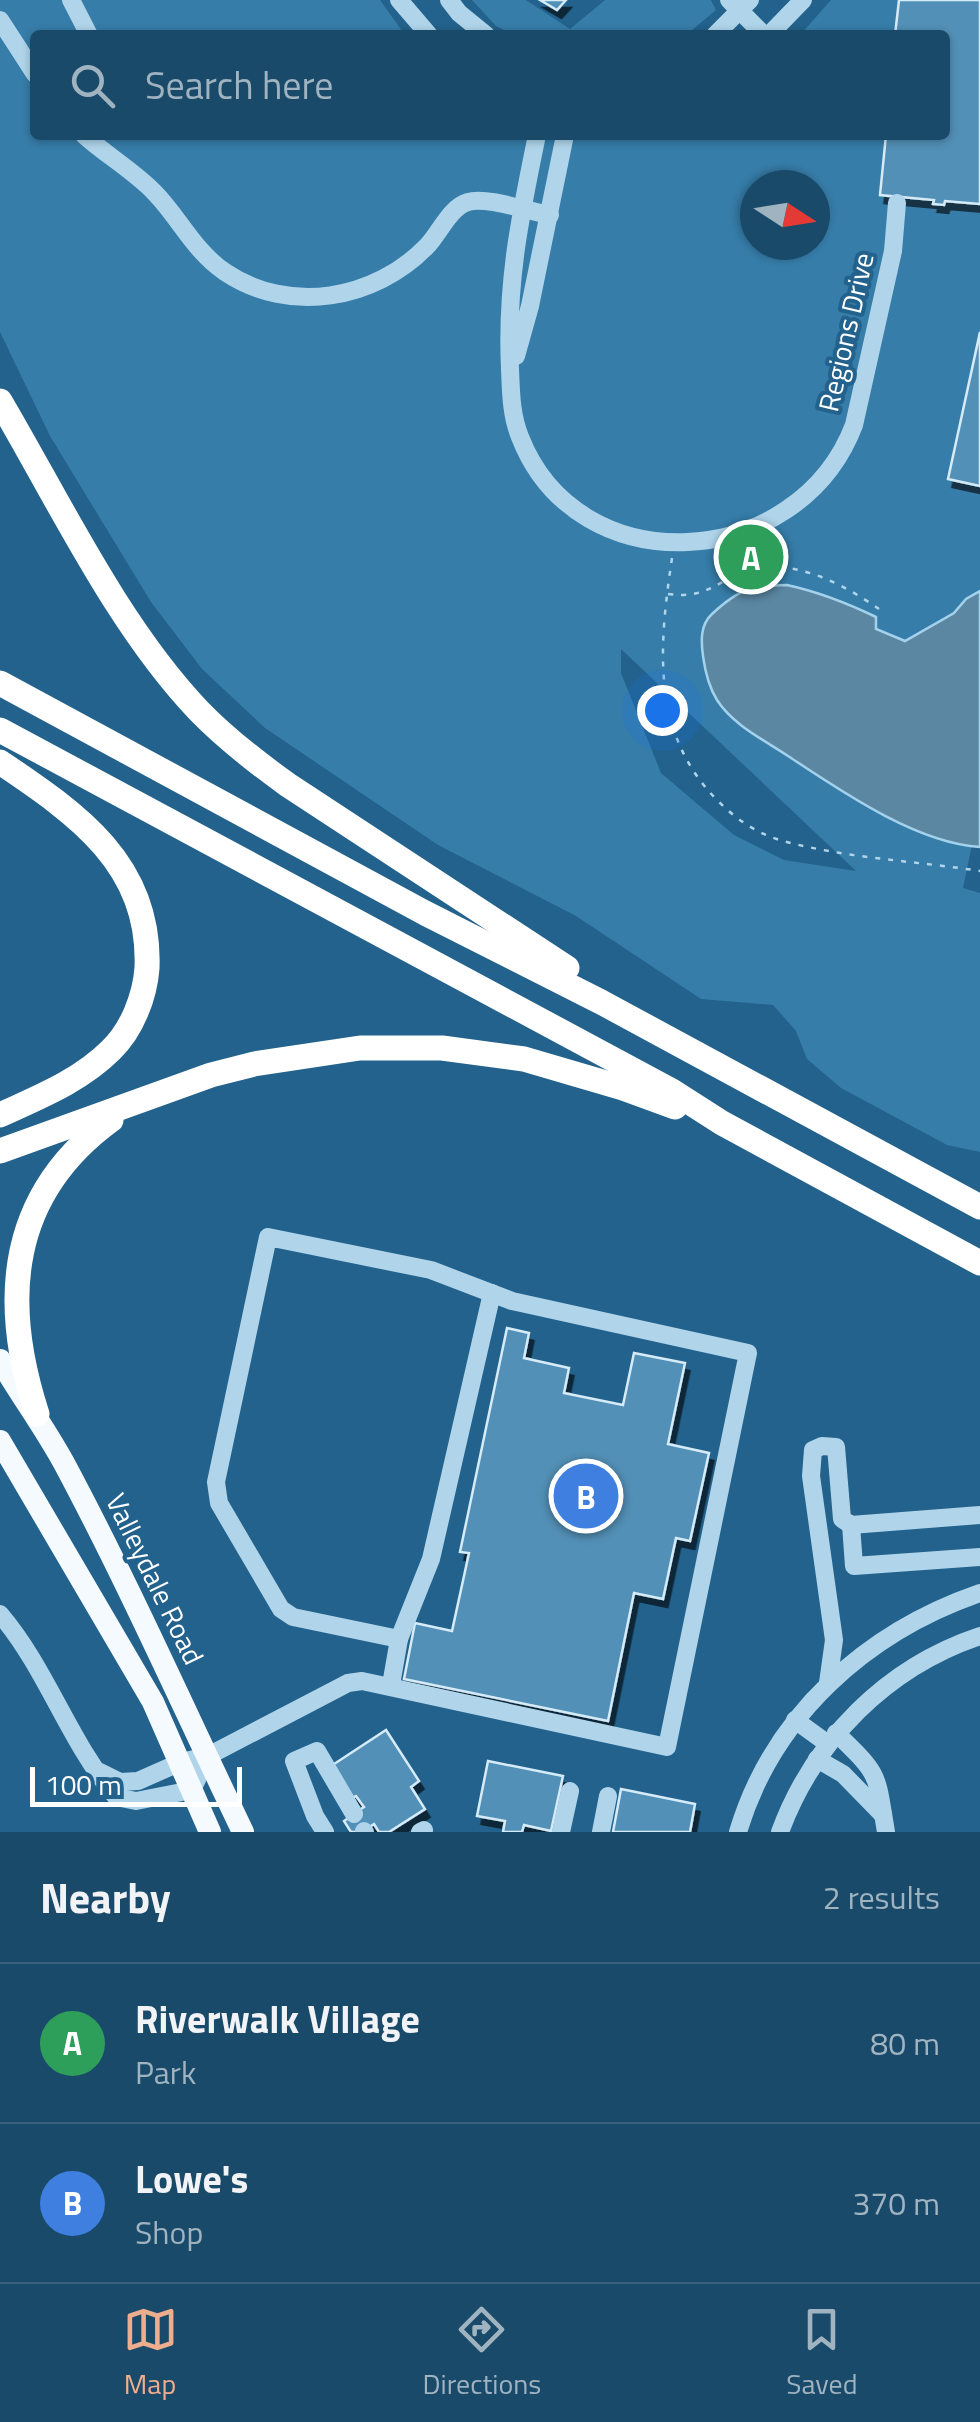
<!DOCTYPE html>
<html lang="en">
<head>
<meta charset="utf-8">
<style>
	body { margin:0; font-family:"Titillium Web",sans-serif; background:#23516f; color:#f1f3f6 }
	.compass { position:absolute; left:740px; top:170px; width:90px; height:90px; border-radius:50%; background:#1a4a69; box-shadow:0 2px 8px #0004; rotate:102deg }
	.scale { position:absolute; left:30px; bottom:25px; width:212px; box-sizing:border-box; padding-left:10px; border:5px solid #fff; border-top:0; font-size:28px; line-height:35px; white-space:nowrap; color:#fff; -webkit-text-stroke:8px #22628c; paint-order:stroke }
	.you { position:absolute; left:662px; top:710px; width:35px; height:35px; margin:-25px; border:8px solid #fff; border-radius:50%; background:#1a73e8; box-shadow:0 0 0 15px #1a73e833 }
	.badge { display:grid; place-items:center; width:65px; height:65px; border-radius:50%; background:#eead8d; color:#fff; font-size:32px; font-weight:700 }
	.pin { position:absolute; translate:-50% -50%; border:5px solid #fff; box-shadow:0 2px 10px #0006 }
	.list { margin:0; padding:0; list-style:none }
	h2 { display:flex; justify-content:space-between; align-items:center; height:130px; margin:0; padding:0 40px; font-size:42px }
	h2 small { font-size:32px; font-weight:400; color:#9fb3c0 }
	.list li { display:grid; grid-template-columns:65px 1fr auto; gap:30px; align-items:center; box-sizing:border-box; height:160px; padding:0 40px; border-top:2px solid #38627d }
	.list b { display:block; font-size:38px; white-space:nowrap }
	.list p { margin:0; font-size:32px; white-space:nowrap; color:#9fb3c0 }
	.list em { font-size:32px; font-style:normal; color:#9fb3c0 }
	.icon { flex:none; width:55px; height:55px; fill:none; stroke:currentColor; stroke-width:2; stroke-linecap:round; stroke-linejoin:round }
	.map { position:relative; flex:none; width:980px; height:1832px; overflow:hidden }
	.search { position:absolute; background:#1a4a69; box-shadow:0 2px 8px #0004; left:30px; right:30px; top:30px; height:110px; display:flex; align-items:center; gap:25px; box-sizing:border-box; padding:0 35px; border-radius:10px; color:#9fb3c0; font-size:38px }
	.sheet { height:450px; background:#1a4a69 }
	nav { display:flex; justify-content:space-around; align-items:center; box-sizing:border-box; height:140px; border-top:2px solid #38627d; background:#1a4a69; font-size:28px; color:#9fb3c0 }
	nav a { display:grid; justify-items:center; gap:5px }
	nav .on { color:#eead8d }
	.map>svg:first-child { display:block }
	.green { fill:#367da9; fill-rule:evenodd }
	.water { fill:#5b87a3; stroke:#a4d2ec; stroke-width:2.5 }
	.building { fill:#5390b7; stroke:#d5ebf8; stroke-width:2.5; filter:url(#shadow) }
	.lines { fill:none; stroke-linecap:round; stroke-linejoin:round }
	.path { stroke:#b0d5eb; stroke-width:2.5; stroke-dasharray:5 8; stroke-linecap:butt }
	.minor { stroke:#b0d5eb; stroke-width:18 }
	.major { stroke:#f5fafe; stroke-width:22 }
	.highway { stroke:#fff; stroke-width:25 }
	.labels { text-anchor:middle; stroke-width:8; stroke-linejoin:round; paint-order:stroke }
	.street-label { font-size:28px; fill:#fff; stroke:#22628c }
</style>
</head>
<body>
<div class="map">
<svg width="980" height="1832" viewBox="0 0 980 1832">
	<defs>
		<filter id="shadow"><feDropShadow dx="4.5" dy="8" stdDeviation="0" flood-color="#0009"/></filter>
	</defs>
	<rect width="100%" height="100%" fill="#22628c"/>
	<g class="green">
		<path d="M 0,0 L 380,0 L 405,35 L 35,35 L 35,135 L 945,135 L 945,35 L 800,35 L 831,0 L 980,0 L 980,806 L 963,888 L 980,893 L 980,1152 L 947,1145 L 841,1088 L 807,1059 L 796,1031 L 773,1005 L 701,999 L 576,916 L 438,845 L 265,728 L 202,669 L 151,602 L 50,436 L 0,332 ZM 755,185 L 815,185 L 815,245 L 755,245 ZM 621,649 L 856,871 L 784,860 L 734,835 L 661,773 L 621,673 Z"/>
		<path d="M 472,0 L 526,0 L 570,29 L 605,0 L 711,0 L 716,10 L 686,35 L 515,35 L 496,26 Z"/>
	</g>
	<path class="water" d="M 787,585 C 819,592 847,603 876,617 L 876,629 L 905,641 L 954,613 L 966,599 L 980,591 L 980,847 C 916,843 841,791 788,756 C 764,740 733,725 717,700 C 709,687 705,671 703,656 C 701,641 700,625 712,614 C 739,589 750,586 787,585 Z"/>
	<g class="building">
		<path d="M 540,0 L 566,0 L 557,10 Z"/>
		<path d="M 899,0 L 980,0 L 980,204 L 945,201 L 944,205 L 933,204 L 934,200 L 880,195 L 886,135 L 945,135 L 945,35 L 895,35 Z"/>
		<path d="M 980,332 L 980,486 L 948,479 Z"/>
		<path d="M 507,1328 L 529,1333 L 524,1358 L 569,1368 L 564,1393 L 623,1405 L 634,1353 L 685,1363 L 668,1444 L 709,1453 L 690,1541 L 676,1538 L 663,1599 L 634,1593 L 608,1721 L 404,1679 L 415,1623 L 452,1631 L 469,1553 L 460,1552 Z"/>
		<path d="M 386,1730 L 419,1781 L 411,1787 L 425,1809 L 389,1832 L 379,1832 L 374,1824 L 362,1832 L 351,1832 L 344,1821 L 364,1807 L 356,1796 L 352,1798 L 331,1766 Z"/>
		<path d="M 488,1761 L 563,1776 L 551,1831 L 524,1825 L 522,1832 L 503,1832 L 505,1821 L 477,1816 Z"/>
		<path d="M 621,1789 L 695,1804 L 690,1832 L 613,1832 Z"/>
	</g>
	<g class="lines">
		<g class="path">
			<path d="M 672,558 C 659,646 650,734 719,802 C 737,820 758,834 783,841 C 846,858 915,861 980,871"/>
			<path d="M 668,594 C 707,599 714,582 748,571 C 793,557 843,584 879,609"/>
		</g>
		<g class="minor">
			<path d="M 71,0 L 89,35"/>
			<path d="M 399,0 L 429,35"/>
			<path d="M 449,0 L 459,13 L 486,35"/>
			<path d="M 729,0 L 764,35"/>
			<path d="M 0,20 L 35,74"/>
			<path d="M 715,35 L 750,0"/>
			<path d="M 769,35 L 803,0"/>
			<path d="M 84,135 C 106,155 134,171 155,193 C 180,219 194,251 225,272 C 289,315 375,300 427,246 C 439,234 450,207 468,202 C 486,196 530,212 550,215"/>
			<path d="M 537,135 C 520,217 506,284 510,369 C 511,392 511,415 520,437 C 578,586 798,572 854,425 L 893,251 L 897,203"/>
			<path d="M 516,356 L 530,306 L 565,135"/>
			<path d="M 851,1525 L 854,1566 L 980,1557"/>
			<path d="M 0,1614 C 47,1669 69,1742 116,1797 L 136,1801 L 192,1790 L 208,1756"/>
			<path d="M 399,1639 L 431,1559 L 492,1293"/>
			<path d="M 828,1683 L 834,1640 L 811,1476 L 813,1450 L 822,1446 L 836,1447 L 842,1519 L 851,1525 L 980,1515"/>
			<path d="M 795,1720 L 828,1744"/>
			<path d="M 836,1733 C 881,1776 876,1773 886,1832"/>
			<path d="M 817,1759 L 843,1774 L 883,1815"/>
			<path d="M 100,1772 L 120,1782 L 138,1781 L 181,1762 L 208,1756 L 348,1683 L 362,1681 L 667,1747 L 748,1353 L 512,1301 L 431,1270 L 268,1237 L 216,1482 L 219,1503 L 281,1609 L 293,1617 L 399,1639 L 391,1685"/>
			<path d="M 364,1831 L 365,1832"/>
			<path d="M 325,1832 L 315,1816 L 294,1761 L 317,1751 L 354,1814"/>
			<path d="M 420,1832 L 424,1830"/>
			<path d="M 561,1832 L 570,1791"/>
			<path d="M 601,1832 L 608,1796"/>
			<path d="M 738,1832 C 773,1715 867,1632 980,1593"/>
			<path d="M 780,1832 C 814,1740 887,1667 980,1636"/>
		</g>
		<g class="major">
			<path d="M 0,1360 C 21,1396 45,1428 65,1465 C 129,1585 184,1709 243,1832"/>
			<path d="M 0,1441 L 153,1702 L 210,1832"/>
		</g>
		<g class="highway">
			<path d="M 0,401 C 60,503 118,626 199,711 C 226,739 256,762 288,785 L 567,968"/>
			<path d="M 0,683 L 425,913 L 601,1002 L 980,1207"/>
			<path d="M 0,730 L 672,1091 L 722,1123 L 980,1263"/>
			<path d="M 0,762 C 77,814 151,864 147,968 C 145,996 132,1030 111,1050 C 80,1081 39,1097 0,1115"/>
			<path d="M 0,1151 L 211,1075 L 254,1064 L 360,1048 L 442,1048 L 524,1059 L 623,1088 L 675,1107"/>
			<path d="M 37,1414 C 0,1300 8,1195 111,1120"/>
		</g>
	</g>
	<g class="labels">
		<g class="street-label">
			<text transform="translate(846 332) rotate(-77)" y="10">Regions Drive</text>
			<text transform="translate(155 1579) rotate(64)" y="10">Valleydale Road</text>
		</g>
	</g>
</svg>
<svg class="compass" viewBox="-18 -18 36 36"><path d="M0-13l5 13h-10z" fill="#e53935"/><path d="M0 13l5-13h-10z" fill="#9fb3c0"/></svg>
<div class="scale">100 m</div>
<div class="you"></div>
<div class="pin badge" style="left:751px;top:557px;background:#2e9e5b">A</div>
<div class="pin badge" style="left:586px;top:1496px;background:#3f7fe0">B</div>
<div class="search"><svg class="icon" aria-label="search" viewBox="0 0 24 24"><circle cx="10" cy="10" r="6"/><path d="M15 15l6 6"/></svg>Search here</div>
</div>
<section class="sheet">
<h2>Nearby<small>2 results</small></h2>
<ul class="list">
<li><span class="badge" style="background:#2e9e5b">A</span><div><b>Riverwalk Village</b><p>Park</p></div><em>80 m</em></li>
<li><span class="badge" style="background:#3f7fe0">B</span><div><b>Lowe's</b><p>Shop</p></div><em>370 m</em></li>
</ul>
</section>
<nav>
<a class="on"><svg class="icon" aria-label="map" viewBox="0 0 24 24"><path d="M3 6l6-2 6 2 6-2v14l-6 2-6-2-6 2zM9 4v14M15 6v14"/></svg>Map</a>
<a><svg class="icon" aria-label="directions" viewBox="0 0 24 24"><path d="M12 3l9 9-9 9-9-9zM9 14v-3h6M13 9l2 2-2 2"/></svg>Directions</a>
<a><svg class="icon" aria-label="saved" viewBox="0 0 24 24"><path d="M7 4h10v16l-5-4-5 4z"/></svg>Saved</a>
</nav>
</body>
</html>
